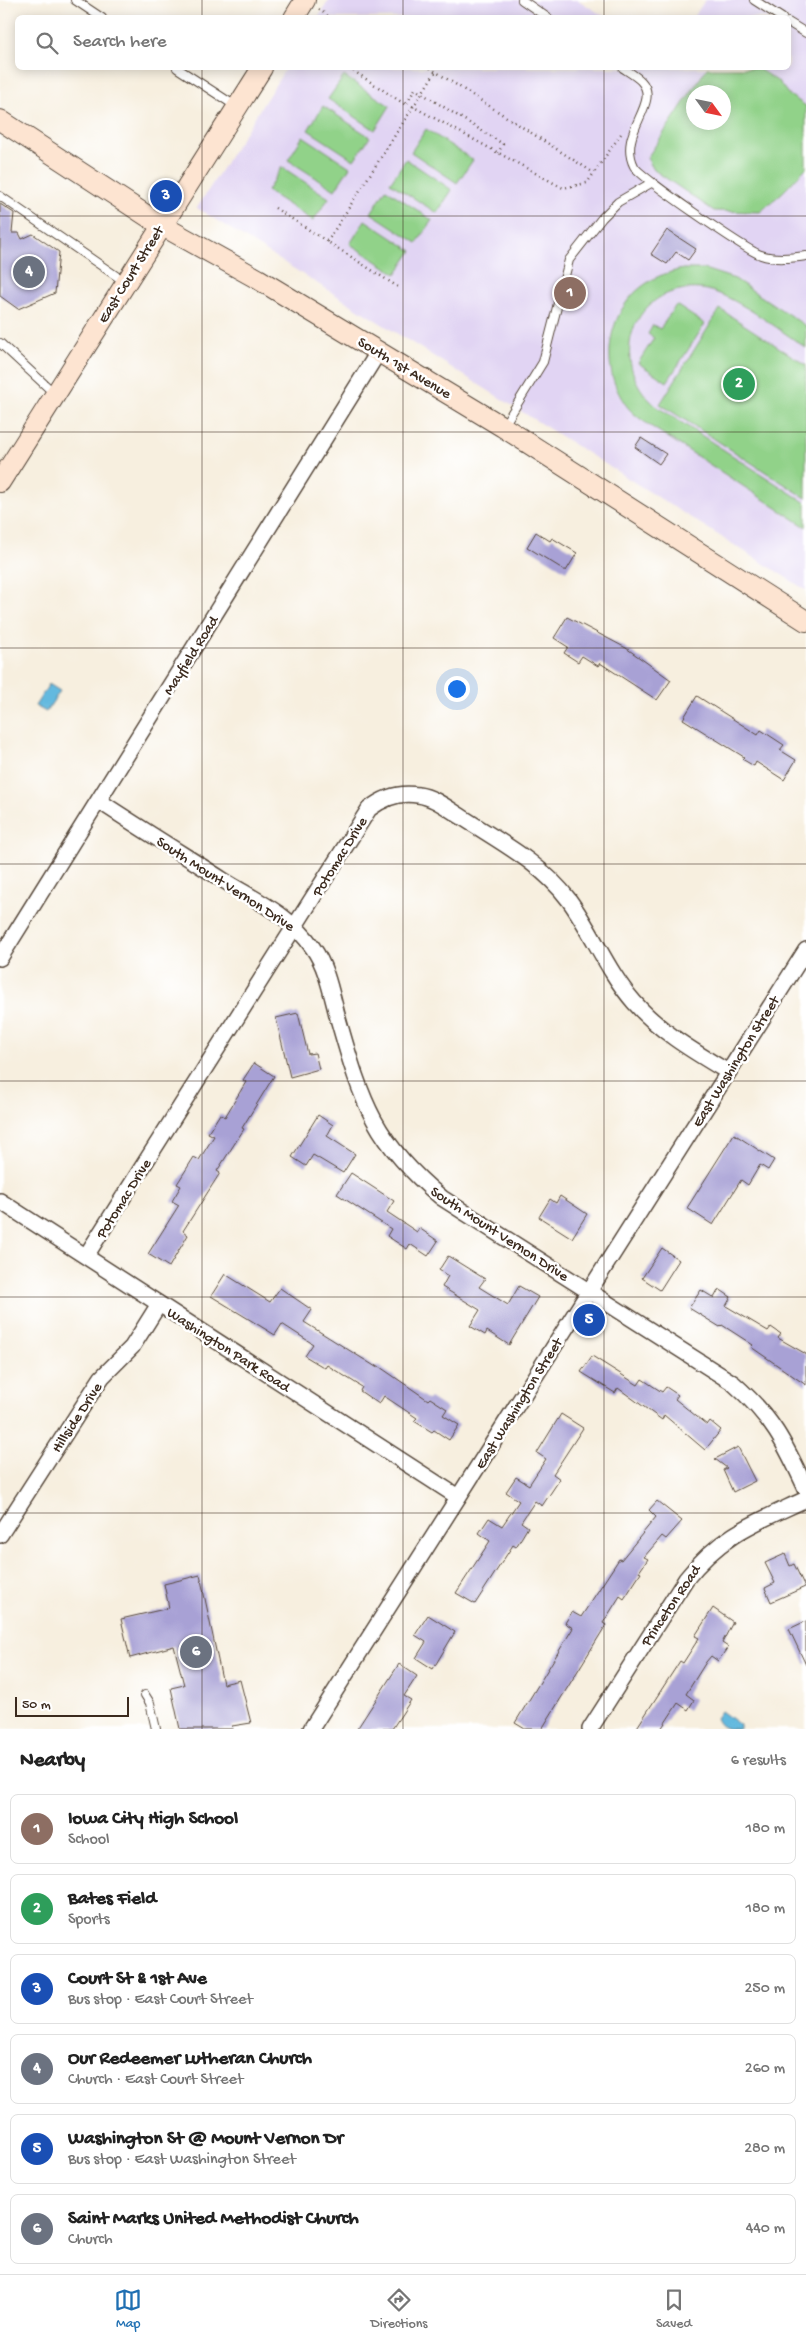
<!DOCTYPE html>
<html lang="en">
<head>
<meta charset="utf-8">
<style>
	body { margin:0; font-family:"Gochi Hand",sans-serif; background:#f6f6f6; color:#222 }
	.compass { position:absolute; left:686px; top:85px; width:45px; height:45px; border-radius:50%; background:#fff; box-shadow:0 2px 12px #0003; rotate:123deg }
	.scale { position:absolute; left:15px; bottom:12px; width:114px; box-sizing:border-box; padding-left:5px; border:2px solid #3b2a1e; border-top:0; font-size:14px; line-height:18px; white-space:nowrap; color:#3b2a1e; -webkit-text-stroke:4px #fff; paint-order:stroke }
	.you { position:absolute; left:456px; top:688px; width:18px; height:18px; margin:-12px; border:4px solid #fff; border-radius:50%; background:#1a73e8; box-shadow:0 0 0 8px #1a73e833 }
	.badge { display:grid; place-items:center; width:32px; height:32px; border-radius:50%; background:#1f6fb2; color:#fff; font-size:16px; font-weight:700 }
	.pin { position:absolute; translate:-50% -50%; border:2px solid #fff; box-shadow:0 1px 5px #0006 }
	.list { margin:0; padding:0; list-style:none }
	h2 { display:flex; justify-content:space-between; align-items:center; height:65px; margin:0; padding:0 20px; font-size:21px }
	h2 small { font-size:16px; font-weight:400; color:#767676 }
	.list li { display:grid; grid-template-columns:32px 1fr auto; gap:15px; align-items:center; box-sizing:border-box; height:70px; margin:0 10px 10px; padding:0 10px; border:1px solid #e0e0e0; border-radius:8px }
	.list b { display:block; font-size:19px; white-space:nowrap }
	.list p { margin:0; font-size:16px; white-space:nowrap; color:#767676 }
	.list em { font-size:16px; font-style:normal; color:#767676 }
	.icon { flex:none; width:28px; height:28px; fill:none; stroke:currentColor; stroke-width:2; stroke-linecap:round; stroke-linejoin:round }
	.map { position:relative; flex:none; width:806px; height:1729px; overflow:hidden }
	.search { position:absolute; background:#fff; box-shadow:0 2px 12px #0003; left:15px; right:15px; top:15px; height:55px; display:flex; align-items:center; gap:12px; box-sizing:border-box; padding:0 18px; border-radius:8px; color:#767676; font-size:19px }
	.sheet { height:545px; background:#fff }
	nav { display:flex; justify-content:space-around; align-items:center; box-sizing:border-box; height:70px; border-top:1px solid #e0e0e0; background:#fff; font-size:14px; color:#767676 }
	nav a { display:grid; justify-items:center; gap:2px }
	nav .on { color:#1f6fb2 }
	.map>svg:first-child { display:block }
	.built { fill:#e1d4f3; fill-rule:evenodd }
	.green { fill:#91d289; stroke:#667e54; fill-rule:evenodd }
	.water { fill:#63b9df; stroke:#4f727e }
	.building { fill:#a8a1d5 }
	.lines { fill:none; stroke-linecap:round; stroke-linejoin:round }
	.lane-casing { stroke:#57483b; stroke-width:10 }
	.street-casing { stroke:#57483b; stroke-width:18 }
	.secondary-casing { stroke:#57483b; stroke-width:22 }
	.path { stroke:#57483b; stroke-width:2.5; stroke-dasharray:1 4; stroke-linecap:butt }
	.lane { stroke:#fff; stroke-width:8 }
	.street { stroke:#fff; stroke-width:15 }
	.secondary { stroke:#fde4d1; stroke-width:20 }
	.grid { fill:none; stroke:#3b2a1e; stroke-width:1; stroke-opacity:0.55 }
	.labels { text-anchor:middle; stroke-width:5; stroke-linejoin:round; paint-order:stroke }
	.street-label { font-size:15px; fill:#3b2a1e; stroke:#fff }
</style>
</head>
<body>
<div class="map">
<svg width="806" height="1729" viewBox="0 0 806 1729">
	<rect width="100%" height="100%" fill="#fff"/>
	<filter id="ink" filterUnits="userSpaceOnUse"><feTurbulence type="fractalNoise" baseFrequency=".02" numOctaves="2"/><feDisplacementMap in="SourceGraphic" scale="10" xChannelSelector="R" yChannelSelector="G"/><feConvolveMatrix kernelMatrix="1 2 1 2 8 2 1 2 1" color-interpolation-filters="sRGB"/></filter>
	<filter id="wash" filterUnits="userSpaceOnUse"><feTurbulence type="fractalNoise" baseFrequency=".0096" numOctaves="4" result="noise"/><feDisplacementMap in="SourceGraphic" scale="20" xChannelSelector="R" yChannelSelector="G"/><feGaussianBlur stdDeviation="1.12" result="paint"/><feColorMatrix in="noise" values="0 0 0 0 0 0 0 0 0 0 0 0 0 0 0 0 0 1.4 0 .05"/><feComposite in="paint" operator="in"/></filter>
	<g filter="url(#wash)">
		<rect width="100%" height="100%" fill="#f7efdf"/>
		<g class="built">
			<path d="M 329,0 L 578,0 L 605,17 L 318,18 Z"/>
			<path d="M 705,0 L 806,0 L 806,590 L 197,208 L 286,68 L 788,68 L 788,18 L 694,17 ZM 694,92 L 724,92 L 724,122 L 694,122 Z"/>
		</g>
		<g class="green">
			<path d="M 707,68 L 757,68 L 779,82 L 788,94 L 806,106 L 806,168 L 783,192 L 760,212 L 714,211 L 654,170 L 647,158 ZM 694,92 L 724,92 L 724,122 L 694,122 Z"/>
			<path d="M 344,76 L 390,106 L 375,130 L 328,99 Z"/>
			<path d="M 323,106 L 370,137 L 354,160 L 308,130 Z"/>
			<path d="M 426,129 L 473,160 L 457,183 L 411,152 Z"/>
			<path d="M 303,136 L 350,167 L 335,190 L 288,160 Z"/>
			<path d="M 406,159 L 452,190 L 437,213 L 390,183 Z"/>
			<path d="M 282,167 L 329,198 L 313,221 L 267,191 Z"/>
			<path d="M 386,189 L 432,220 L 417,243 L 371,213 Z"/>
			<path d="M 365,220 L 412,251 L 396,274 L 350,244 Z"/>
			<path d="M 683,269 L 704,269 L 735,279 L 806,326 L 806,348 C 781,331 729,291 701,289 C 632,283 605,363 656,406 L 806,503 L 806,527 L 649,425 C 639,418 630,412 624,402 C 598,364 609,307 647,283 C 658,275 670,272 683,269 Z"/>
			<path d="M 676,305 L 705,324 L 667,382 L 638,363 L 654,338 L 648,334 L 653,325 L 660,329 Z"/>
			<path d="M 720,309 L 806,365 L 806,498 L 660,404 Z"/>
		</g>
		<g class="water">
			<path d="M 49,684 L 60,691 L 46,712 L 35,706 Z"/>
			<path d="M 721,1711 L 740,1725 L 740,1729 C 728,1729 720,1729 716,1718 Z"/>
		</g>
		<g id="blocks">
			<g class="building">
				<path d="M 0,204 L 14,213 L 12,233 L 19,233 L 22,239 L 33,234 L 59,252 L 55,293 L 18,309 L 0,296 Z"/>
				<path d="M 667,230 L 696,249 L 688,260 L 676,252 L 667,264 L 651,254 Z"/>
				<path d="M 641,438 L 666,454 L 659,464 L 635,447 Z"/>
				<path d="M 536,532 L 550,541 L 552,538 L 577,553 L 566,571 L 527,547 Z"/>
				<path d="M 567,617 L 626,648 L 671,680 L 657,700 L 600,663 L 598,666 L 582,656 L 578,662 L 564,653 L 568,647 L 554,638 Z"/>
				<path d="M 697,696 L 758,735 L 761,730 L 784,745 L 780,750 L 796,760 L 784,780 L 756,762 L 754,766 L 742,759 L 744,757 L 683,719 Z"/>
				<path d="M 298,1013 L 308,1054 L 315,1053 L 319,1069 L 290,1077 L 276,1018 Z"/>
				<path d="M 254,1063 L 274,1076 L 242,1128 L 244,1129 L 217,1171 L 220,1173 L 183,1231 L 188,1235 L 169,1267 L 148,1254 L 179,1205 L 172,1201 L 181,1186 L 177,1184 L 194,1157 L 199,1160 L 214,1136 L 208,1133 L 220,1114 L 225,1117 L 246,1082 L 243,1080 Z"/>
				<path d="M 318,1115 L 333,1125 L 327,1136 L 355,1154 L 343,1173 L 313,1155 L 306,1166 L 292,1157 Z"/>
				<path d="M 734,1134 L 774,1160 L 768,1170 L 760,1165 L 748,1185 L 741,1180 L 713,1225 L 687,1208 Z"/>
				<path d="M 351,1173 L 394,1201 L 387,1212 L 417,1232 L 419,1228 L 438,1241 L 428,1256 L 410,1244 L 407,1249 L 387,1236 L 391,1229 L 337,1194 Z"/>
				<path d="M 560,1196 L 587,1214 L 572,1238 L 539,1217 L 550,1199 L 556,1203 Z"/>
				<path d="M 662,1248 L 679,1260 L 660,1290 L 642,1278 Z"/>
				<path d="M 448,1256 L 485,1279 L 479,1287 L 508,1305 L 519,1286 L 538,1297 L 509,1345 L 487,1331 L 485,1335 L 470,1326 L 480,1310 L 442,1287 L 448,1276 L 439,1270 Z"/>
				<path d="M 225,1274 L 270,1302 L 280,1288 L 312,1310 L 304,1322 L 376,1367 L 377,1365 L 428,1400 L 430,1398 L 447,1409 L 443,1415 L 459,1425 L 449,1440 L 434,1430 L 432,1432 L 414,1421 L 417,1418 L 384,1396 L 379,1404 L 360,1391 L 362,1387 L 327,1365 L 325,1368 L 305,1356 L 313,1344 L 282,1324 L 275,1335 L 211,1296 Z"/>
				<path d="M 719,1289 L 731,1297 L 726,1306 L 768,1331 L 771,1327 L 781,1334 L 778,1338 L 806,1354 L 806,1385 L 751,1347 L 753,1345 L 722,1325 L 720,1327 L 689,1308 L 701,1290 L 714,1298 Z"/>
				<path d="M 592,1356 L 638,1385 L 642,1379 L 662,1392 L 666,1387 L 678,1395 L 675,1399 L 707,1425 L 710,1421 L 721,1430 L 705,1450 L 664,1415 L 662,1420 L 618,1388 L 615,1393 L 581,1372 Z"/>
				<path d="M 561,1414 L 583,1428 L 553,1474 L 560,1479 L 542,1506 L 535,1501 L 521,1522 L 528,1527 L 516,1547 L 513,1545 L 475,1604 L 456,1593 L 490,1541 L 479,1533 L 489,1518 L 502,1526 L 519,1501 L 506,1492 L 516,1477 L 529,1485 L 546,1459 L 537,1453 Z"/>
				<path d="M 738,1447 L 755,1481 L 733,1492 L 723,1470 L 727,1468 L 715,1459 Z"/>
				<path d="M 657,1501 L 682,1521 L 666,1539 L 662,1536 L 644,1557 L 648,1559 L 639,1572 L 641,1573 L 624,1599 L 620,1596 L 603,1623 L 606,1625 L 542,1729 L 525,1729 L 515,1723 L 573,1628 L 565,1623 L 572,1612 L 581,1617 L 619,1559 L 621,1560 L 656,1517 L 649,1510 Z"/>
				<path d="M 785,1554 L 790,1566 L 794,1564 L 805,1587 L 771,1602 L 765,1588 L 775,1583 L 765,1563 Z"/>
				<path d="M 200,1575 L 223,1684 L 240,1680 L 251,1723 L 232,1726 L 233,1729 L 180,1729 L 171,1688 L 184,1685 L 174,1646 L 130,1658 L 121,1619 L 169,1608 L 164,1584 Z"/>
				<path d="M 713,1608 L 733,1622 L 722,1643 L 728,1647 L 718,1661 L 711,1656 L 706,1662 L 686,1694 L 694,1700 L 688,1710 L 678,1703 L 661,1729 L 636,1729 L 680,1661 L 683,1663 L 699,1638 L 695,1636 Z"/>
				<path d="M 428,1615 L 455,1632 L 433,1669 L 416,1658 L 426,1642 L 415,1635 Z"/>
				<path d="M 806,1621 L 806,1665 L 789,1629 Z"/>
				<path d="M 399,1664 L 417,1676 L 404,1696 L 411,1700 L 392,1729 L 357,1729 Z"/>
			</g>
		</g>
	</g>
	<g filter="url(#ink)">
		<use href="#blocks" fill-opacity="0" stroke="#57483b" stroke-width="1"/>
		<g class="lines">
			<defs>
				<g id="lane">
					<path d="M 75,0 L 102,18"/>
					<path d="M 522,0 L 548,18"/>
					<path d="M 754,0 L 782,18"/>
					<path d="M 788,22 L 806,33"/>
					<path d="M 177,68 L 237,107"/>
					<path d="M 623,68 C 629,72 636,76 641,81 C 662,103 617,132 634,166 C 638,176 748,251 761,255 C 775,260 792,258 806,256"/>
					<path d="M 0,196 L 125,282"/>
					<path d="M 0,343 L 55,394"/>
					<path d="M 503,427 L 543,362 L 569,260 L 602,218 L 618,202 L 651,183"/>
					<path d="M 145,1695 L 150,1703 L 156,1729"/>
				</g>
				<g id="street">
					<path d="M 99,801 C 140,828 182,854 223,880 C 255,900 292,916 313,948 C 328,969 332,998 339,1022 C 362,1103 375,1143 442,1198 L 733,1383 C 772,1417 785,1443 806,1489"/>
					<path d="M 0,958 L 379,351"/>
					<path d="M 0,1201 L 458,1497"/>
					<path d="M 86,1256 L 369,809 C 384,797 400,792 418,795 C 435,797 451,811 465,819 C 502,843 542,864 569,900 C 593,933 607,971 634,1002 C 660,1032 695,1052 728,1072"/>
					<path d="M 0,1535 L 92,1392 L 102,1377 L 132,1347 L 159,1304"/>
					<path d="M 311,1729 L 806,950"/>
					<path d="M 590,1729 L 686,1579 C 722,1534 755,1523 806,1499"/>
				</g>
				<g id="secondary">
					<path d="M 294,18 L 305,0"/>
					<path d="M 0,120 L 161,225 L 258,279 L 503,427 L 806,621"/>
					<path d="M 0,482 L 262,68"/>
				</g>
			</defs>
			<use href="#lane" class="lane-casing"/>
			<use href="#street" class="street-casing"/>
			<use href="#secondary" class="secondary-casing"/>
			<g class="path">
				<path d="M 319,9 L 330,18"/>
				<path d="M 349,68 L 406,105 L 415,89 L 503,144 L 498,153"/>
				<path d="M 430,68 L 594,173"/>
				<path d="M 412,106 L 563,188 L 587,183 L 621,134"/>
				<path d="M 275,208 L 398,287"/>
				<path d="M 327,242 L 436,71"/>
			</g>
			<use href="#lane" class="lane"/>
			<use href="#street" class="street"/>
			<use href="#secondary" class="secondary"/>
		</g>
	</g>
	<path class="grid" d="M 202,0 L 202,18M 403,0 L 403,18M 604,0 L 604,18M 202,68 L 202,1729M 403,68 L 403,1729M 604,68 L 604,1729M 0,216 L 806,216M 0,432 L 806,432M 0,648 L 806,648M 0,864 L 806,864M 0,1081 L 806,1081M 0,1297 L 806,1297M 0,1513 L 806,1513"/>
	<g class="labels">
		<g class="street-label">
			<text transform="translate(130 274) rotate(-58)" y="5">East Court Street</text>
			<text transform="translate(405 367) rotate(31)" y="5">South 1st Avenue</text>
			<text transform="translate(190 655) rotate(-58)" y="5">Mayfield Road</text>
			<text transform="translate(339 856) rotate(-58)" y="5">Potomac Drive</text>
			<text transform="translate(226 883) rotate(33)" y="5">South Mount Vernon Drive</text>
			<text transform="translate(735 1061) rotate(-58)" y="5">East Washington Street</text>
			<text transform="translate(123 1198) rotate(-58)" y="5">Potomac Drive</text>
			<text transform="translate(500 1233) rotate(33)" y="5">South Mount Vernon Drive</text>
			<text transform="translate(229 1349) rotate(33)" y="5">Washington Park Road</text>
			<text transform="translate(518 1403) rotate(-58)" y="5">East Washington Street</text>
			<text transform="translate(76 1417) rotate(-57)" y="5">Hillside Drive</text>
			<text transform="translate(670 1605) rotate(-56)" y="5">Princeton Road</text>
		</g>
	</g>
</svg>
<svg class="compass" viewBox="-18 -18 36 36"><path d="M0-13l5 13h-10z" fill="#e53935"/><path d="M0 13l5-13h-10z" fill="#767676"/></svg>
<div class="scale">50 m</div>
<div class="you"></div>
<div class="pin badge" style="left:570px;top:293px;background:#8d6e63">1</div>
<div class="pin badge" style="left:739px;top:384px;background:#2e9e5b">2</div>
<div class="pin badge" style="left:166px;top:196px;background:#1a4fb4">3</div>
<div class="pin badge" style="left:29px;top:272px;background:#6b7280">4</div>
<div class="pin badge" style="left:589px;top:1320px;background:#1a4fb4">5</div>
<div class="pin badge" style="left:196px;top:1652px;background:#6b7280">6</div>
<div class="search"><svg class="icon" aria-label="search" viewBox="0 0 24 24"><circle cx="10" cy="10" r="6"/><path d="M15 15l6 6"/></svg>Search here</div>
</div>
<section class="sheet">
<h2>Nearby<small>6 results</small></h2>
<ul class="list">
<li><span class="badge" style="background:#8d6e63">1</span><div><b>Iowa City High School</b><p>School</p></div><em>180 m</em></li>
<li><span class="badge" style="background:#2e9e5b">2</span><div><b>Bates Field</b><p>Sports</p></div><em>180 m</em></li>
<li><span class="badge" style="background:#1a4fb4">3</span><div><b>Court St &amp; 1st Ave</b><p>Bus stop · East Court Street</p></div><em>250 m</em></li>
<li><span class="badge" style="background:#6b7280">4</span><div><b>Our Redeemer Lutheran Church</b><p>Church · East Court Street</p></div><em>260 m</em></li>
<li><span class="badge" style="background:#1a4fb4">5</span><div><b>Washington St @ Mount Vernon Dr</b><p>Bus stop · East Washington Street</p></div><em>280 m</em></li>
<li><span class="badge" style="background:#6b7280">6</span><div><b>Saint Marks United Methodist Church</b><p>Church</p></div><em>440 m</em></li>
</ul>
</section>
<nav>
<a class="on"><svg class="icon" aria-label="map" viewBox="0 0 24 24"><path d="M3 6l6-2 6 2 6-2v14l-6 2-6-2-6 2zM9 4v14M15 6v14"/></svg>Map</a>
<a><svg class="icon" aria-label="directions" viewBox="0 0 24 24"><path d="M12 3l9 9-9 9-9-9zM9 14v-3h6M13 9l2 2-2 2"/></svg>Directions</a>
<a><svg class="icon" aria-label="saved" viewBox="0 0 24 24"><path d="M7 4h10v16l-5-4-5 4z"/></svg>Saved</a>
</nav>
</body>
</html>
